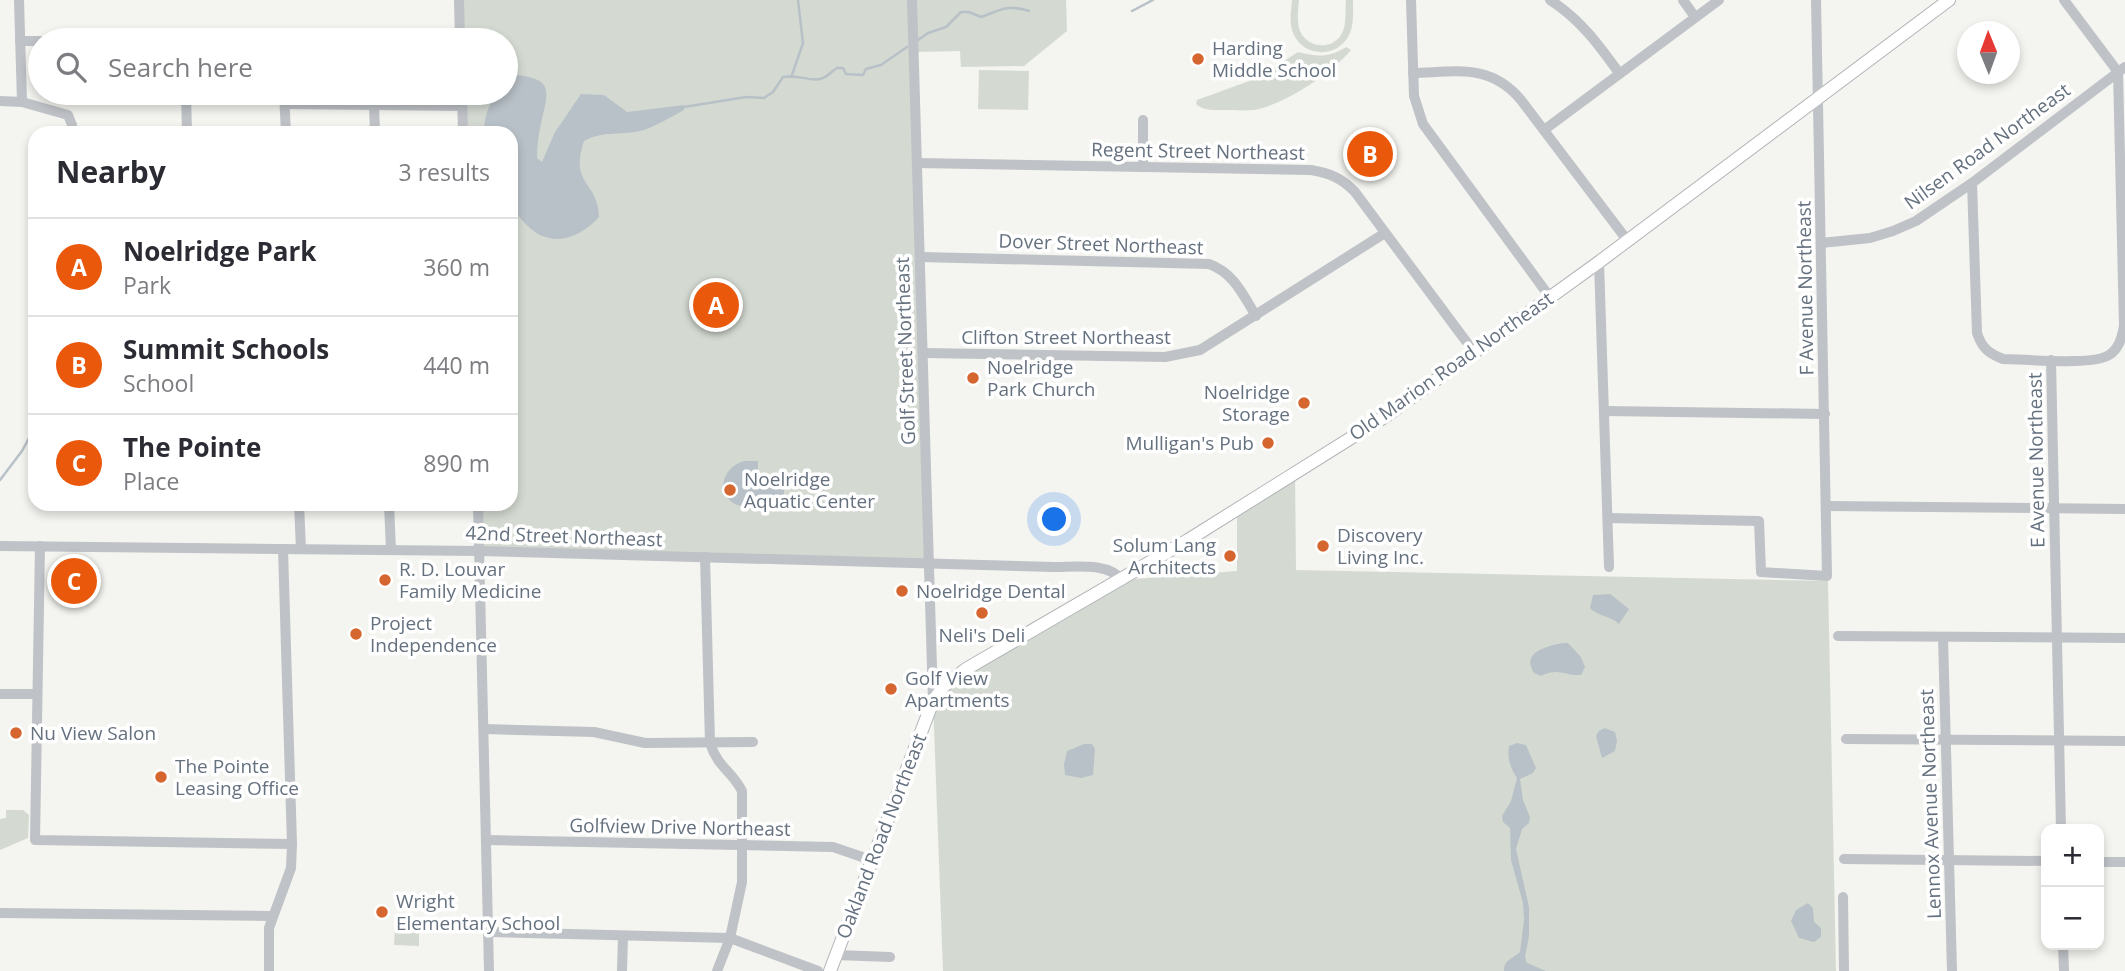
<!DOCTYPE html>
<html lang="en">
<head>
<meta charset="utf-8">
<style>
	body { margin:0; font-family:"Open Sans",sans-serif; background:#f2f2f3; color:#2b2b33 }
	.controls { position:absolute; right:21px; bottom:21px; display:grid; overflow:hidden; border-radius:14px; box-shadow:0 4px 10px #0003 }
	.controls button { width:63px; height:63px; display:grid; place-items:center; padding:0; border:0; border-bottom:2px solid #e1e1e2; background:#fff; color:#2b2b33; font:35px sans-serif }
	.compass { position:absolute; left:1957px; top:21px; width:63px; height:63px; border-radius:50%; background:#fff; box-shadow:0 4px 10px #0003; rotate:359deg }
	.you { position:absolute; left:1055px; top:520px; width:24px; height:24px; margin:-18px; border:5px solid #fff; border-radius:50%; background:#1a73e8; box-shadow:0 0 0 10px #1a73e833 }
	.badge { display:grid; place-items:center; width:46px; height:46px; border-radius:50%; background:#ea580c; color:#fff; font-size:23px; font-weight:700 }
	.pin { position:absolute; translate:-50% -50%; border:4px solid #fff; box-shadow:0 2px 7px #0006 }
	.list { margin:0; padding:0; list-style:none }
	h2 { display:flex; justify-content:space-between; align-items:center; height:91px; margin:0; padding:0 28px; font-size:30px }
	h2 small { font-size:23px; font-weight:400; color:#7c7c81 }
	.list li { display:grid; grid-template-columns:46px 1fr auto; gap:21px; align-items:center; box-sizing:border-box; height:98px; padding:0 28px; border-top:2px solid #e1e1e2 }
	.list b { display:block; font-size:26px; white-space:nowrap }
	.list p { margin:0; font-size:23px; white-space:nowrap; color:#7c7c81 }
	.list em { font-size:23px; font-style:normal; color:#7c7c81 }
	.icon { flex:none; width:38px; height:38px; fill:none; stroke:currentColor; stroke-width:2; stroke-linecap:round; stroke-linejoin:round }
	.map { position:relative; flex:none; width:2125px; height:971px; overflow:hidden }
	.search { position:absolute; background:#fff; box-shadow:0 4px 10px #0003; left:28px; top:28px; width:490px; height:77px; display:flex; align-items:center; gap:18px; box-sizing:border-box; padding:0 24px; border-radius:38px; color:#7c7c81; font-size:26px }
	.panel { position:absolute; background:#fff; box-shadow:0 4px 10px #0003; left:28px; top:126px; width:490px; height:385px; border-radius:21px }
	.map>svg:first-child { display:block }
	.green { fill:#d4dad2 }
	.water { fill:#b8c1c7 }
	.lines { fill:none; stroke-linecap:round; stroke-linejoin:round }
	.stream { stroke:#b8c1c7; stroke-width:2.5 }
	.major-casing { stroke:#b1b4b8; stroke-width:14 }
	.minor { stroke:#bfc2c6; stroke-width:10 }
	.major { stroke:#fff; stroke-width:12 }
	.poi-dot { fill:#d56630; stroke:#fff; stroke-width:2.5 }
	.labels { text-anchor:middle; stroke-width:7; stroke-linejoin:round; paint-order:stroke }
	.poi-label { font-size:19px; fill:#65717f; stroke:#fff; text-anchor:start }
	.street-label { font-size:19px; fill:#65717f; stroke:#fff }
</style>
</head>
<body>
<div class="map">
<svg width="2125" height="971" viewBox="0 0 2125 971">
	<rect width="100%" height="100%" fill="#f4f4f0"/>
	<g class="green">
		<path d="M 459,0 L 1066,0 L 1067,31 L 1024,66 L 961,67 L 960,51 L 915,52 L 928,564 L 480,551 L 478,504 L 511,504 L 511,133 L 463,133 L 462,93 L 506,93 L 506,40 L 460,40 Z"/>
		<path d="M 1292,0 L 1299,0 C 1298,9 1297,19 1299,28 C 1304,48 1333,52 1342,33 C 1347,24 1345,10 1346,0 L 1353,0 C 1353,11 1354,23 1350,33 C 1340,58 1304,59 1293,33 C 1289,23 1291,11 1292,0 Z"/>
		<path d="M 1346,47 L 1351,50 C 1332,73 1284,105 1254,110 C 1244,111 1232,110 1222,110 C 1212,110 1204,111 1196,104 L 1197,100 L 1252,80 L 1269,71 L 1298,52 C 1318,57 1328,58 1346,47 Z"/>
		<path d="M 979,70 L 1029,71 L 1028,110 L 978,109 Z"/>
		<path d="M 1295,473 L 1296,570 L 1828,581 L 1836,971 L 943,971 L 933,701 L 944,686 L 1122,580 L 1237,571 L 1237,510 Z"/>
		<path d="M 23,810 L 29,815 L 28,838 L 0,850 L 0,819 L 6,818 L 6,810 Z"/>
		<path d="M 395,927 L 405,931 L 419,931 L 419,946 L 394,945 Z"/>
	</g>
	<g class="water">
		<path d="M 516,75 C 552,79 549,89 542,119 C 539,132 537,145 537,158 L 542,162 L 555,132 L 581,94 L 604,95 L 627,112 L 684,105 L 684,110 C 671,117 658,125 644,130 C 622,136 604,130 584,141 C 569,186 598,180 599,217 C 587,231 565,244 545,237 C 531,233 520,217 511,208 L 511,133 L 484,133 C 484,117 488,106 497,93 L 506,93 L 506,84 Z"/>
		<path d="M 744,461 L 758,461 L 758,472 L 747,472 L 747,489 L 749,489 L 749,481 L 784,481 L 784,496 L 770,496 L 770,506 C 760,506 745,509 735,504 C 714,492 724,466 744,461 Z"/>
		<path d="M 1610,594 L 1629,609 L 1619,624 C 1611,616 1597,616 1590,608 L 1593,595 Z"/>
		<path d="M 1563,643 L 1568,643 L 1581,657 L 1585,667 L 1581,675 C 1564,676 1559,667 1541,676 L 1534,673 C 1520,652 1548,646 1563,643 Z"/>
		<path d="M 1605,728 L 1615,732 L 1617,741 L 1615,751 L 1602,758 L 1596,736 L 1599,731 Z"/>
		<path d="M 1517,743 L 1526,745 L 1536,768 L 1533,773 L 1520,779 L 1523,800 L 1530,817 L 1529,823 L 1522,829 L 1516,849 L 1529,907 L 1529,936 L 1525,957 L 1527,963 L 1546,971 L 1504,971 C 1504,959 1513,959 1520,952 L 1524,920 L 1523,903 L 1511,860 L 1510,828 L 1503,822 L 1502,816 L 1511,801 L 1517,778 C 1510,768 1507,757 1509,746 Z"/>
		<path d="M 1084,744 L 1092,744 L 1095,749 L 1093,775 L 1081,778 L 1065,775 L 1064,764 L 1067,751 Z"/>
		<path d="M 1808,903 L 1813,908 L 1814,922 L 1821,928 L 1821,937 L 1814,942 L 1799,938 L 1791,921 L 1796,910 Z"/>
	</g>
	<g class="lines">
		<g class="stream">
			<path d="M 1132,11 L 1153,0"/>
			<path d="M 918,40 L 928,33 L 946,27 L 961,12 L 969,12 L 981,17 C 1001,10 1007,4 1029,11"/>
			<path d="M 792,75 L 803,43 L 798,0"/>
			<path d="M 684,107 L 746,97 L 764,98 L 773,92 L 783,77 C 800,74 812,83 823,78 C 828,76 832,71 837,68 L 843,68 L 846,74 L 863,75 L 866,69 L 881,65 L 907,47"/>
			<path d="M 0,480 L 22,451 L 35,427"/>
		</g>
		<defs>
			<path id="major" d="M 830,971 L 933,701 L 944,686 L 966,669 L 1188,540 L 1386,416 L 1599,262 L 1949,0"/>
		</defs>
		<use href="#major" class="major-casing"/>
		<g class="minor">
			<path d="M 19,0 L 22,102"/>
			<path d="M 459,0 L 460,40"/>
			<path d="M 912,0 L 933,701"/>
			<path d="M 1411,0 L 1414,96 L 1423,124 L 1549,296"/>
			<path d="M 1550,0 C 1580,19 1599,45 1619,73"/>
			<path d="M 1683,0 L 1695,17"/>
			<path d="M 20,41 L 40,41"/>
			<path d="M 1413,73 C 1456,72 1490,63 1521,100 L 1627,240"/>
			<path d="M 186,93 L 187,133"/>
			<path d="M 284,93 L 286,133"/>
			<path d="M 462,93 L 463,133"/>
			<path d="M 0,101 L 22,102 L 68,115 L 72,125 L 73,133"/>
			<path d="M 285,104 L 462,106"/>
			<path d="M 374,105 L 375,133"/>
			<path d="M 1544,130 L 1719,0"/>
			<path d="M 917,163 L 1311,170 C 1329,173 1342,178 1355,192 L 1474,352"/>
			<path d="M 1143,167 L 1143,120"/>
			<path d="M 1972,183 L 1977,333 C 1982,348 1988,353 2003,359 C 2025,359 2093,366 2109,355 C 2119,349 2122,337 2124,326 L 2118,72 L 2064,0"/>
			<path d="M 1821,243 L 1870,238 L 1893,231 L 1916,221 L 1972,183 L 2125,67"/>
			<path d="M 920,257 L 1209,264 C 1234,273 1243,295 1256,316"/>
			<path d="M 1599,262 L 1609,567"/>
			<path d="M 923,353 L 1165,357 L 1200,350 L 1385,233"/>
			<path d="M 2051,360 L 2061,829"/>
			<path d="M 1605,411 L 1825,414"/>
			<path d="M 299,504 L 301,549"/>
			<path d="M 389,504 L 391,550"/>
			<path d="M 478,504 L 489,971"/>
			<path d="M 1827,506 L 2125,509"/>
			<path d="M 1608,518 L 1759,521 L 1761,572 L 1827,576 L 1816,0"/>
			<path d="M 0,546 L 480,551 L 1054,567 C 1075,567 1108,562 1122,580"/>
			<path d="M 40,546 L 35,840 L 292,844"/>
			<path d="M 705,557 L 710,743 C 718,768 731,770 742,791 L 742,882 L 730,938 L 717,971"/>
			<path d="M 1838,636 L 2125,638"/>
			<path d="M 1943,637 L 1952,971"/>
			<path d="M 0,694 L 37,694"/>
			<path d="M 484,729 L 594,732 L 645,743 L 753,742"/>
			<path d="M 1846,739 L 2125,741"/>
			<path d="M 487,840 L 833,847 L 871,860"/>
			<path d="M 1844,859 L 2046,861"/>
			<path d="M 2099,862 L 2125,862"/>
			<path d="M 1843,897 L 1844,971"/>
			<path d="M 0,913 L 272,916"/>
			<path d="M 489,932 L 730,938 L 818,971"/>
			<path d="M 2063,945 L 2064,971"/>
			<path d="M 836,955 L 890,957"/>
			<path d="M 269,971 L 269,928 L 291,868 L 292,844 L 283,549"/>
			<path d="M 622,971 L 623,936"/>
		</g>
		<use href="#major" class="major"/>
	</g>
	<g class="poi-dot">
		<circle cx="1198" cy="59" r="7"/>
		<circle cx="973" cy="378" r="7"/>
		<circle cx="1304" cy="403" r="7"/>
		<circle cx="1268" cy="443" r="7"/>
		<circle cx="730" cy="490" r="7"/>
		<circle cx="1323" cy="546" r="7"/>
		<circle cx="1230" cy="556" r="7"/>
		<circle cx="385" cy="580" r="7"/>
		<circle cx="902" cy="591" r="7"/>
		<circle cx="982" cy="613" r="7"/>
		<circle cx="356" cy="634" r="7"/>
		<circle cx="891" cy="689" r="7"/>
		<circle cx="16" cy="733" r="7"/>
		<circle cx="161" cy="777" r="7"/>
		<circle cx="382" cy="912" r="7"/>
	</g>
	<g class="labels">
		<g class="poi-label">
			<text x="1212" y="55">Harding<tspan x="1212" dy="22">Middle School</tspan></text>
			<text x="987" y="374">Noelridge<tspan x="987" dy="22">Park Church</tspan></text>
			<text x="1290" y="399" text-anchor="end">Noelridge<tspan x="1290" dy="22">Storage</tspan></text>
			<text x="1254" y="450" text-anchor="end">Mulligan's Pub</text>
			<text x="744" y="486">Noelridge<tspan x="744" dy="22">Aquatic Center</tspan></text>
			<text x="1337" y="542">Discovery<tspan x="1337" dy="22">Living Inc.</tspan></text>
			<text x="1216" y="552" text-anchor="end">Solum Lang<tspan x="1216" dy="22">Architects</tspan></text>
			<text x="399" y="576">R. D. Louvar<tspan x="399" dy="22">Family Medicine</tspan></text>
			<text x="916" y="598">Noelridge Dental</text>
			<text x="370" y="630">Project<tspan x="370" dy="22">Independence</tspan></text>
			<text x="982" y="642" text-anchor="middle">Neli's Deli</text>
			<text x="905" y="685">Golf View<tspan x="905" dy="22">Apartments</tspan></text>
			<text x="30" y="740">Nu View Salon</text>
			<text x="175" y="773">The Pointe<tspan x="175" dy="22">Leasing Office</tspan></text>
			<text x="396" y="908">Wright<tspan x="396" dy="22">Elementary School</tspan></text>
		</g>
		<g class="street-label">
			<text transform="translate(1987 146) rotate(-36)" y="7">Nilsen Road Northeast</text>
			<text transform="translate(1198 151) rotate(1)" y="7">Regent Street Northeast</text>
			<text transform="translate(1101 244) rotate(2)" y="7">Dover Street Northeast</text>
			<text transform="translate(1805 288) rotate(-91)" y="7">F Avenue Northeast</text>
			<text x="1066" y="344">Clifton Street Northeast</text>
			<text transform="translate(905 351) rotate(-92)" y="7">Golf Street Northeast</text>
			<text transform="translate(1451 366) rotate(-35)" y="7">Old Marion Road Northeast</text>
			<text transform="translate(2036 460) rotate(-91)" y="7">E Avenue Northeast</text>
			<text transform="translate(564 536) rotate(2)" y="7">42nd Street Northeast</text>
			<text transform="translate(1930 804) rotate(-92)" y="7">Lennox Avenue Northeast</text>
			<text transform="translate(680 827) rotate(1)" y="7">Golfview Drive Northeast</text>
			<text transform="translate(881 836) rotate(-69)" y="7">Oakland Road Northeast</text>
		</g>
	</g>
</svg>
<div class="controls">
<button>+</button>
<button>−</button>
</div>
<svg class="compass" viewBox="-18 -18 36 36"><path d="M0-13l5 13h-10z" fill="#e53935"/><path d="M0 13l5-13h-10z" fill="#7c7c81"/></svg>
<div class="you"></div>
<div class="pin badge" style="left:716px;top:305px">A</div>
<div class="pin badge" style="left:1370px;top:154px">B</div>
<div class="pin badge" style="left:74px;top:581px">C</div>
<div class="search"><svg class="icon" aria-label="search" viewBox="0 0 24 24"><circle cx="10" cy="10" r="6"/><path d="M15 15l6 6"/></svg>Search here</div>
<section class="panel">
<h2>Nearby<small>3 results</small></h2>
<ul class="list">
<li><span class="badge">A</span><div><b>Noelridge Park</b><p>Park</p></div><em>360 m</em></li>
<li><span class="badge">B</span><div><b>Summit Schools</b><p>School</p></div><em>440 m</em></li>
<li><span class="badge">C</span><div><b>The Pointe</b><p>Place</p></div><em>890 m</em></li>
</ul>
</section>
</div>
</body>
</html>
